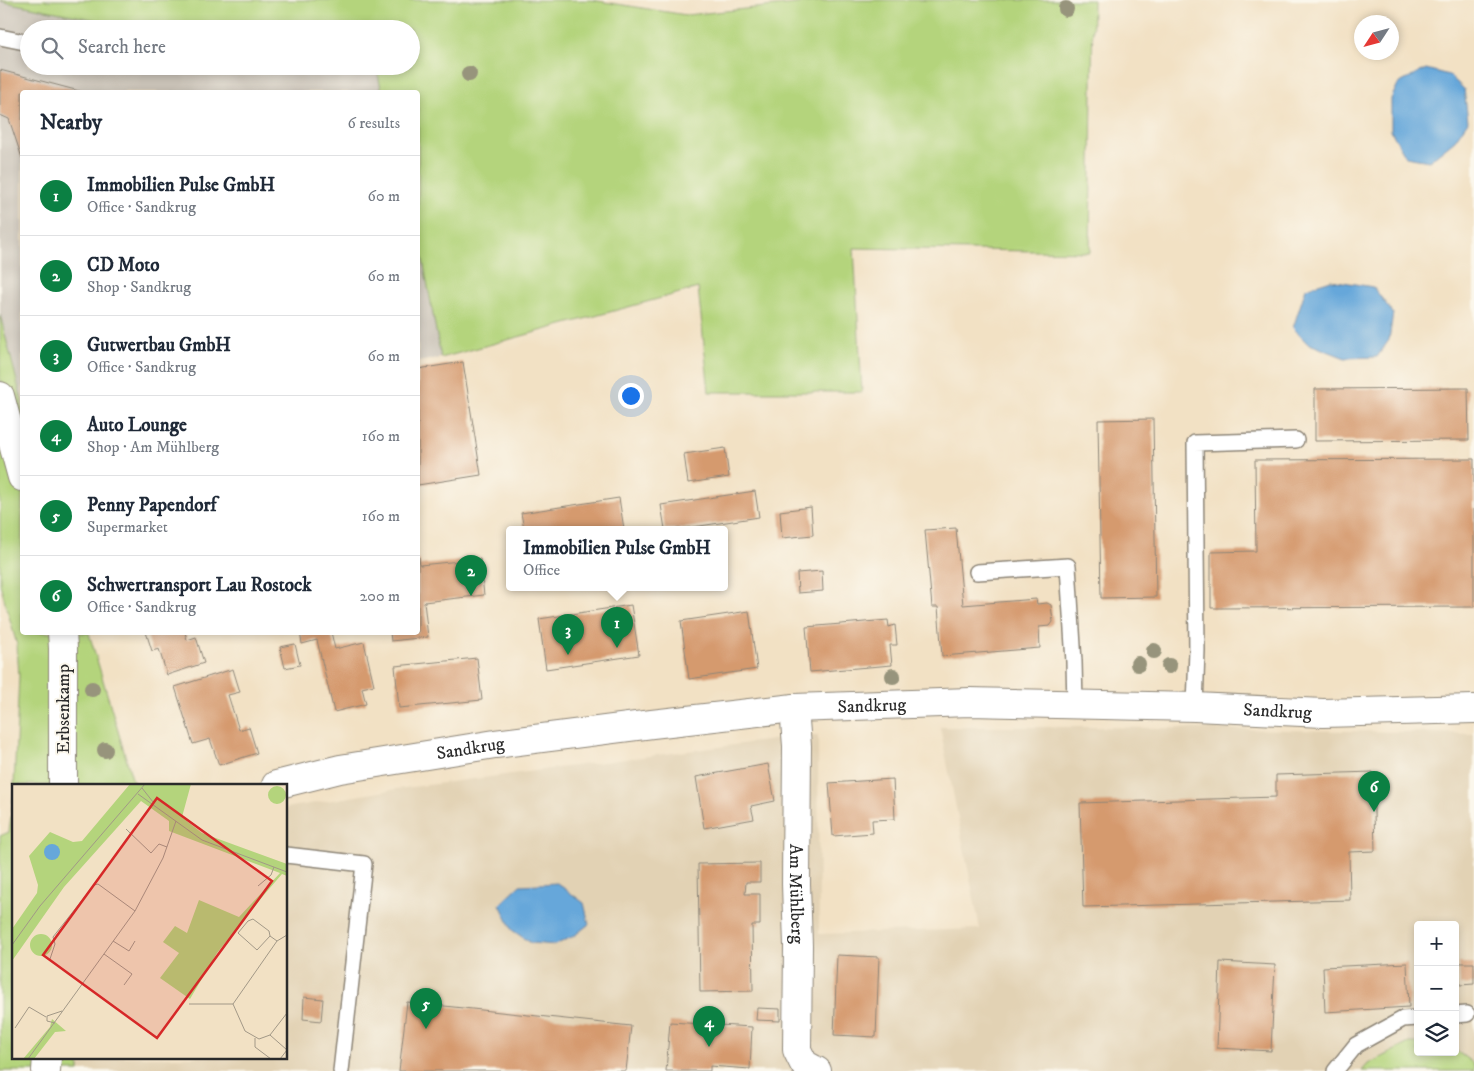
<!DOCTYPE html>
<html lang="en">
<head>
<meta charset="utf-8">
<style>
	body { margin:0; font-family:"IM FELL DW Pica",serif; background:#f2f2f3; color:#1f2937 }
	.controls { position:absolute; right:15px; bottom:15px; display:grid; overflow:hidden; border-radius:5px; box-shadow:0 2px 8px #0003 }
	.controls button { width:45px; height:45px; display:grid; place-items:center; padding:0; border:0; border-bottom:1px solid #e0e1e3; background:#fff; color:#1f2937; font:25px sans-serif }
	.compass { position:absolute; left:1354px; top:15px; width:45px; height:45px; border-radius:50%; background:#fff; box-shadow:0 2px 8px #0003; rotate:234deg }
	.you { position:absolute; left:630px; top:395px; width:18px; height:18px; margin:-12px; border:4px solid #fff; border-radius:50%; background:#1a73e8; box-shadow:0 0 0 8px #1a73e833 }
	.badge { display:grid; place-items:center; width:32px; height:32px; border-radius:50%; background:#0b8043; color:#fff; font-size:16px; font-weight:700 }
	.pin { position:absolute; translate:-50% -41px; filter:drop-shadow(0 1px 2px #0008) }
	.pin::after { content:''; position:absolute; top:26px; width:18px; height:15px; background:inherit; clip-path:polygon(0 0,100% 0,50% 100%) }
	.popup { position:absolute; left:506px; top:526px; width:222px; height:65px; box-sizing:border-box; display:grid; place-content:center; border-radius:5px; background:#fff; filter:drop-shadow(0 1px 4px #0005); font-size:16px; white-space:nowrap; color:#747a83 }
	.popup b { font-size:19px; color:#1f2937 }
	.popup::after { content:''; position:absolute; left:50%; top:100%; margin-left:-10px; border:10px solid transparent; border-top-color:#fff }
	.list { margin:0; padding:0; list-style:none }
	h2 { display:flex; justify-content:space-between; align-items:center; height:65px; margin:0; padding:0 20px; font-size:21px }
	h2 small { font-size:16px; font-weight:400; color:#747a83 }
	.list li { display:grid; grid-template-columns:32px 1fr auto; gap:15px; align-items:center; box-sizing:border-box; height:80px; padding:0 20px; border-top:1px solid #e0e1e3 }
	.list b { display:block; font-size:19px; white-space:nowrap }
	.list p { margin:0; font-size:16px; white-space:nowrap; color:#747a83 }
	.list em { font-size:16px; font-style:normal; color:#747a83 }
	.icon { flex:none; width:28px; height:28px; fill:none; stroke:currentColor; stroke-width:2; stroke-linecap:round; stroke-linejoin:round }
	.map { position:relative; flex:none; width:1474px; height:1071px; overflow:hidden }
	.search { position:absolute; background:#fff; box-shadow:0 2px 8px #0003; left:20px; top:20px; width:400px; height:55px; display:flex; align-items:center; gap:12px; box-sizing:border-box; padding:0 18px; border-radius:28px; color:#747a83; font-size:19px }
	.panel { position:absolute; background:#fff; box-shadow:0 2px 8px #0003; left:20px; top:90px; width:400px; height:545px; border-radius:5px }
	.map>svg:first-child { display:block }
	.built { fill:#e2d2b4; fill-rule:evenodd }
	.industrial { fill:#cac3b8 }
	.green { fill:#b4d47c; stroke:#708054 }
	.water { fill:#66a7da; stroke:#486982 }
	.building { fill:#d59a6e }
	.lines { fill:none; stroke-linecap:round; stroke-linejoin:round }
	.service-casing { stroke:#8e8678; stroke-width:18 }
	.minor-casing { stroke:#8e8678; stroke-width:30 }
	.service { stroke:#fff; stroke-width:15 }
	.minor { stroke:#fff; stroke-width:28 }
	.tree { fill:#97947b }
	.labels { text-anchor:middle; stroke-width:4; stroke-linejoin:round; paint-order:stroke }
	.street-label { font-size:18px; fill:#2b2b2b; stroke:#fbf7ec }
	.inset-road { fill:none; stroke:#a29887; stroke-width:1 }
	.view { fill:#d62828; fill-opacity:0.15; stroke:#d62828; stroke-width:2.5 }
	.inset-edge { fill:none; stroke:#2b2b2b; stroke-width:2.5 }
</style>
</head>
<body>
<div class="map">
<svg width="1474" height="1071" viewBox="0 0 1474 1071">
	<rect width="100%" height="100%" fill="#fbf7ec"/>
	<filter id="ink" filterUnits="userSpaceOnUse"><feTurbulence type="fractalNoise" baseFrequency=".02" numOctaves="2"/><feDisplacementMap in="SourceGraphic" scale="10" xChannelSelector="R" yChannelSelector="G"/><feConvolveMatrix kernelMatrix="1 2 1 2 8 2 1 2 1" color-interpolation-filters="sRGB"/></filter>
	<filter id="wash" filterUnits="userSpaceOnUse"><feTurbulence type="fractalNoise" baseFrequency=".0096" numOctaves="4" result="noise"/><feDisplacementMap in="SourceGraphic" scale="20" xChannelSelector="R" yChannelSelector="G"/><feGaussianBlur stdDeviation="1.12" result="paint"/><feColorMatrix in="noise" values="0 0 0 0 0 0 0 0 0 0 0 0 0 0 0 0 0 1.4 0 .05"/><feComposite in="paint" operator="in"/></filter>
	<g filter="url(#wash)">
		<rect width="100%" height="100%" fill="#f2e1c4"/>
		<path class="built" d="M 940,727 L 1090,727 L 1407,732 L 1474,734 L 1474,1071 L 79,1071 L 79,1057 L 286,1057 L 286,808 L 397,789 L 796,737 L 818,735 L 819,934 L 980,929 ZM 1418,925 L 1455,925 L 1455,1052 L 1418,1052 Z"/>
		<g class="industrial">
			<path d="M 0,1 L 142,29 L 29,29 L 29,66 L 376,66 L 382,92 L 22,92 L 22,400 L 0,315 Z"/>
			<path d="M 418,233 L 441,358 L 418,362 Z"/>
		</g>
		<g class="green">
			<path d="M 0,0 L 592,0 L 686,15 L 834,0 L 1093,0 L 1090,252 L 854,248 L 862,392 L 709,392 L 698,288 L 441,358 L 418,233 L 418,92 L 382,92 L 376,66 L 411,66 L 411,29 L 142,29 L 0,1 Z"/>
			<path d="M 0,315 L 22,400 L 22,632 L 89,633 L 134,785 L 14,785 L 19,676 L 17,645 L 0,584 Z"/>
			<path d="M 14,791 L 14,1057 L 79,1057 L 79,1071 L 0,1071 L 0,836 L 9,832 Z"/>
			<path d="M 1409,1043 L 1418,1043 L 1418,1052 L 1455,1052 L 1455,1050 L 1474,1064 L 1474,1071 L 1362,1071 L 1368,1064 Z"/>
		</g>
		<g class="water">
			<path d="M 1426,69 L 1449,75 L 1464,89 L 1468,121 L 1455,140 L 1429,161 L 1406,157 L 1391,131 L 1391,99 L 1398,84 Z"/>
			<path d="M 1331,280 L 1373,287 L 1393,313 L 1389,340 L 1377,357 L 1345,358 L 1307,343 L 1293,328 L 1306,288 Z"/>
			<path d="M 557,883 L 584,903 L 589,924 L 574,936 L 555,945 L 531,943 L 512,930 L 500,904 L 520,885 Z"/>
		</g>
		<g id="blocks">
			<g class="building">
				<path d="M 0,70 L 83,92 L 22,92 L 22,158 L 9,119 L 0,115 Z"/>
				<path d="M 463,362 L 481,475 L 418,485 L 418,369 Z"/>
				<path d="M 1468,388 L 1469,440 L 1315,441 L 1315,389 Z"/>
				<path d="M 1153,419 L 1156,597 L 1101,598 L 1098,420 Z"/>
				<path d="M 725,448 L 729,477 L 688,483 L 684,454 Z"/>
				<path d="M 1474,459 L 1474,607 L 1211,608 L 1211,552 L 1256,551 L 1255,460 Z"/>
				<path d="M 755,491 L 759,517 L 680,529 L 665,529 L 661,505 Z"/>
				<path d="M 619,498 L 624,529 L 524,529 L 521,513 Z"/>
				<path d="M 811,507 L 813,535 L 782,538 L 780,511 Z"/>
				<path d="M 956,528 L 963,605 L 1036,599 L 1037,604 L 1047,603 L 1051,605 L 1053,622 L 1050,626 L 1039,627 L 1040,648 L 942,656 L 938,607 L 932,607 L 925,530 Z"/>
				<path d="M 418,557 L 419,557 L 420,565 L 480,559 L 484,595 L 424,602 L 428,637 L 391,641 L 390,632 L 418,632 Z"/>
				<path d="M 822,571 L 823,591 L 798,593 L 797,573 Z"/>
				<path d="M 631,605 L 639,655 L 546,669 L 539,619 Z"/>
				<path d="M 749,611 L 757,669 L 689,679 L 681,621 Z"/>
				<path d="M 888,620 L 889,627 L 895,625 L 897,645 L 890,645 L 892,665 L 810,672 L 806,627 Z"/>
				<path d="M 146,632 L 185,632 L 187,640 L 196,637 L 204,663 L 167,675 L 159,649 L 152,651 Z"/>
				<path d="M 300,632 L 331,632 L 335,649 L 364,642 L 374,685 L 362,688 L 366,704 L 334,712 L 317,640 L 302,644 Z"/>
				<path d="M 295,644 L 300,665 L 285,668 L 280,647 Z"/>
				<path d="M 477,658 L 482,700 L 399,708 L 395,666 Z"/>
				<path d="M 233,669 L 240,692 L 228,695 L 239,730 L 249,727 L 257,753 L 219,765 L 210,739 L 193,744 L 175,687 Z"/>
				<path d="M 768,764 L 775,801 L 751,806 L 754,819 L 704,828 L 696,777 Z"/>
				<path d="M 1373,772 L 1375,851 L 1349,852 L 1350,900 L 1083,907 L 1080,803 L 1276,797 L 1276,775 Z"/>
				<path d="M 893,779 L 895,819 L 872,820 L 873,833 L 833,836 L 829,783 Z"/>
				<path d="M 760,863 L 760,882 L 746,882 L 745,894 L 760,894 L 760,925 L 752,925 L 753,991 L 700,992 L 698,864 Z"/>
				<path d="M 837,955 L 879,957 L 876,1037 L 834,1035 Z"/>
				<path d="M 1220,962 L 1275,965 L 1271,1051 L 1217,1048 Z"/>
				<path d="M 1407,963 L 1409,1007 L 1325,1012 L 1323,967 Z"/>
				<path d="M 1459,963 L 1474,963 L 1474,984 L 1460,985 Z"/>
				<path d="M 304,997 L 323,999 L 321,1021 L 303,1019 Z"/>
				<path d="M 407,1002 L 631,1026 L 626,1071 L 399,1071 Z"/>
				<path d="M 757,1008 L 780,1009 L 780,1021 L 756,1020 Z"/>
				<path d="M 670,1022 L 752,1027 L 750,1069 L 710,1066 L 710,1071 L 666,1071 Z"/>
			</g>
		</g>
	</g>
	<g filter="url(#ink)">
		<use href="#blocks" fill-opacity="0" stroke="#8e8678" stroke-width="1"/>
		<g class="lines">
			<defs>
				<g id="service">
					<path d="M 0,37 L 29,43"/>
					<path d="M 977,572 L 1068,566 L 1074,662 L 1075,705"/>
					<path d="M 1195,707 L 1197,650 L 1195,443 L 1296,440"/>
					<path d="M 286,855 L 364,864 L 341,1071"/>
					<path d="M 1455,1015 L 1467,1014"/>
					<path d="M 1335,1071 L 1356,1045 L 1403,1019 L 1418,1018"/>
				</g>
				<g id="minor">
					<path d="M 0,396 L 22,477"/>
					<path d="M 62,632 L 63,648 L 63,785"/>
					<path id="s1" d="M 794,708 L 797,746 L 796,884 L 798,946 L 797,1050 L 804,1064 L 817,1071"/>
					<path id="s2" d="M 276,785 L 340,769 L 495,744 L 652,724 L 794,708 L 970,702 L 1195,707 L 1323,713 L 1474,709"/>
					<path d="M 46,1071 L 47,1057"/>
				</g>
			</defs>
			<use href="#service" class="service-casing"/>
			<use href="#minor" class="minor-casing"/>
			<use href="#service" class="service"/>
			<use href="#minor" class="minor"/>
		</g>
		<g class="tree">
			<circle cx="1066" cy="9" r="8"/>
			<circle cx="469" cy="74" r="8"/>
			<circle cx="1154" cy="651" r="8"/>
			<circle cx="1138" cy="664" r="8"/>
			<circle cx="1169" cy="666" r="8"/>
			<circle cx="893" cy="676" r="8"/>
			<circle cx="92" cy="689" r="8"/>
			<circle cx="105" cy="750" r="8"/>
		</g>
	</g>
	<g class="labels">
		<g class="street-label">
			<text dy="6" stroke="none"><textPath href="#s2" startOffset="602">Sandkrug</textPath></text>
			<text transform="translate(63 709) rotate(-90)" y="6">Erbsenkamp</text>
			<text dy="6" stroke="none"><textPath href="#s2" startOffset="1008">Sandkrug</textPath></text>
			<text dy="6" stroke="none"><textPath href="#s2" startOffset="198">Sandkrug</textPath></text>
			<text dy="6" stroke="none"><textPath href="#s1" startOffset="186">Am Mühlberg</textPath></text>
		</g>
	</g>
	<g transform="translate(12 784)">
		<rect width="275" height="275" fill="#f2e1c4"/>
		<path d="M 118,0 L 179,0 L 170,33 L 176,38 L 190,49 L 275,80 L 275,92 L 270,90 L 251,112 L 205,169 L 178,215 L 148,194 L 167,169 L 151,158 L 163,142 L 175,149 L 187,116 L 227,133 L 268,89 L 157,47 L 157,37 L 129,17 L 52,103 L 0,177 L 0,145 L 25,109 L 26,101 L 17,72 L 38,48 L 61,58 L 70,57 ZM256 11a9 9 0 1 1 18 0a9 9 0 1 1-18 0ZM18 161a11 11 0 1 1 22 0a11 11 0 1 1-22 0ZM 40,235 L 54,247 L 43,248 L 22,275 L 11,275 L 38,243 Z" fill="#b4d47c"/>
		<path d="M32 68a8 8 0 1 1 16 0a8 8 0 1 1-16 0Z" fill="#66a7da"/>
		<path class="inset-road" d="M 130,4 L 141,18M 126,10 L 190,56 L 275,88M 114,45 L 139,69 L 147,60 L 155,63M 246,102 L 259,91 L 262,83M 275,151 L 265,157 L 221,220 L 233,247 L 247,255 L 258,251 L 275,229M 258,152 L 257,147 L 241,135 L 236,137 L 226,149 L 245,166 L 258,152 L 265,157M 101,157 L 117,167 L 123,157M 0,161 L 28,122 L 133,0M 92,170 L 120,190 L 112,201M 38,175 L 43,160 L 41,153 L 82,101 L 86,100 L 123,127M 177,220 L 221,220M 43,239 L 35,237 L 35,232 L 50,227M 3,244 L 17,223 L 34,233M 258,251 L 275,266 L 268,275M 243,254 L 243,263 L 259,275M 16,275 L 123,127 L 151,74 L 164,37"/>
		<path class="view" d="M 145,14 L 260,97 L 145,254 L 31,171 Z"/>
		<rect width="275" height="275" class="inset-edge"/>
	</g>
</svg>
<div class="controls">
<button>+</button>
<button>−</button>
<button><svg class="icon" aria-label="layers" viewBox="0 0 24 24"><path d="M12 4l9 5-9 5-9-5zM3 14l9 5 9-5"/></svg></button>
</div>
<svg class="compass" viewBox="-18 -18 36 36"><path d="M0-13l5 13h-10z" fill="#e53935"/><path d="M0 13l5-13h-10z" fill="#747a83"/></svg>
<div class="you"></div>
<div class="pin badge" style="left:617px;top:648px">1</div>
<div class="popup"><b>Immobilien Pulse GmbH</b>Office</div>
<div class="pin badge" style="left:471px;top:596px">2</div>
<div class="pin badge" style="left:568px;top:655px">3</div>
<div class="pin badge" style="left:709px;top:1047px">4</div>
<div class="pin badge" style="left:426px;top:1029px">5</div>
<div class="pin badge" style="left:1374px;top:812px">6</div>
<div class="search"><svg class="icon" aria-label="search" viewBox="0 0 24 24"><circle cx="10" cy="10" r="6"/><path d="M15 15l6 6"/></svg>Search here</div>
<section class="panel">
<h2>Nearby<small>6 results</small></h2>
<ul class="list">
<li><span class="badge">1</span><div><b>Immobilien Pulse GmbH</b><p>Office · Sandkrug</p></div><em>60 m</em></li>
<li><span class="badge">2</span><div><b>CD Moto</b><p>Shop · Sandkrug</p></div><em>60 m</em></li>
<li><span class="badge">3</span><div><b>Gutwertbau GmbH</b><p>Office · Sandkrug</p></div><em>60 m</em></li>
<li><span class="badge">4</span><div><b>Auto Lounge</b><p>Shop · Am Mühlberg</p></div><em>160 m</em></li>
<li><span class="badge">5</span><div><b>Penny Papendorf</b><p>Supermarket</p></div><em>160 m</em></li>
<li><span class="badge">6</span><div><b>Schwertransport Lau Rostock</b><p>Office · Sandkrug</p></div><em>200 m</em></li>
</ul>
</section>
</div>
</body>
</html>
